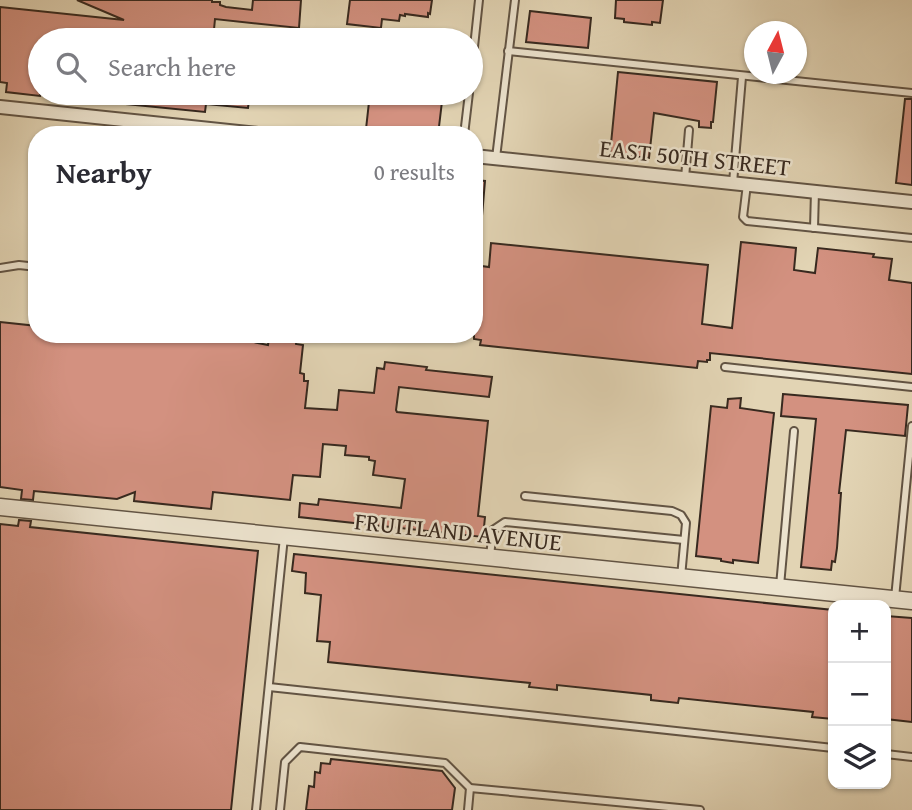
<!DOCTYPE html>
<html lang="en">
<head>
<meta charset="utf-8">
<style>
	body { margin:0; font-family:"Gentium Book Plus",serif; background:#f7f7f7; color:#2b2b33 }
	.controls { position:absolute; right:21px; bottom:21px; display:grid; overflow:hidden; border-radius:14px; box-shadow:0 2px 5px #0004 }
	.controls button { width:63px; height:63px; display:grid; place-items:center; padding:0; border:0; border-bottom:2px solid #e1e1e2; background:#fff; color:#2b2b33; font:35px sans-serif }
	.compass { position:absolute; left:744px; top:21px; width:63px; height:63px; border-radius:50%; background:#fff; box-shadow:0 2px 5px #0004; rotate:7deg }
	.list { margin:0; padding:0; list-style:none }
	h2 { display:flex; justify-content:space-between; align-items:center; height:91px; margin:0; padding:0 28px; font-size:30px }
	h2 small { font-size:23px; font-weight:400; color:#7c7c81 }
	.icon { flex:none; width:38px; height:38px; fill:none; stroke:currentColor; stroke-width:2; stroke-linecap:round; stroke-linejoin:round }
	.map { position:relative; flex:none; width:912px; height:810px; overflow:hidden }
	.search { position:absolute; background:#fff; box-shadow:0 2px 5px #0004; left:28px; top:28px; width:455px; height:77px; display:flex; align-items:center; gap:18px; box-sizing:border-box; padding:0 24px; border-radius:38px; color:#7c7c81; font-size:26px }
	.panel { position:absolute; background:#fff; box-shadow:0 2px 5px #0004; left:28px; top:126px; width:455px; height:217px; border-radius:28px }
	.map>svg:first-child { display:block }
	.building { fill:#d39180; stroke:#37291f; stroke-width:2 }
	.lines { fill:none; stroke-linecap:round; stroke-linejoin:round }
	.service-casing { stroke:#625444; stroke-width:10 }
	.minor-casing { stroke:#625444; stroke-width:16 }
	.tertiary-casing { stroke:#625444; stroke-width:19 }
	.service { stroke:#ece3ce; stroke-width:6 }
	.minor { stroke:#ece3ce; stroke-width:12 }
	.tertiary { stroke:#ece3ce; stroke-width:16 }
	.labels { text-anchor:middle; stroke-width:5; stroke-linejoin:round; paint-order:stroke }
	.street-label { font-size:24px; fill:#37291f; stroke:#ece3ce }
</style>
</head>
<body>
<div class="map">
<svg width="912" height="810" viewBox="0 0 912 810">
	<rect width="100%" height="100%" fill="#e2d4b4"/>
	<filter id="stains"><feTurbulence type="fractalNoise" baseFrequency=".00286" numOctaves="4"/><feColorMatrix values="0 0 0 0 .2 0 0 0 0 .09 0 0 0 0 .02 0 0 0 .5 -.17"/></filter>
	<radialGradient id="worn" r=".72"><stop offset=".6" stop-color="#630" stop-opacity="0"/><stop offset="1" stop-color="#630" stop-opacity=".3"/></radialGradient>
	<g class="building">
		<path d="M 77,0 L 212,0 L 212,2 L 220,2 L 220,5 L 226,7 L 252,10 L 253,0 L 301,0 L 299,28 L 215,19 L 213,40 L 40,40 L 40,96 L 6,92 L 7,83 L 0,82 L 0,7 L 124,20 Z"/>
		<path d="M 350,0 L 432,0 L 430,14 L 428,13 L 428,17 L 405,14 L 405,16 L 400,15 L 399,21 L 382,19 L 381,28 L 347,24 Z"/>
		<path d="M 616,0 L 663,0 L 660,23 L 652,22 L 652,25 L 624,22 L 624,19 L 615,18 Z"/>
		<path d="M 530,11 L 591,18 L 588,48 L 526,42 Z"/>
		<path d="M 618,72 L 717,82 L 713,122 L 711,122 L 711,128 L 699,127 L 699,121 L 654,113 L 649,158 L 610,154 Z"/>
		<path d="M 86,93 L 250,93 L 248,108 L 206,104 L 205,112 L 86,100 Z"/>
		<path d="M 370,93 L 443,93 L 438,135 L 421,135 L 366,129 Z"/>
		<path d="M 905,99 L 912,99 L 912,185 L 896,183 Z"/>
		<path d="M 474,180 L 485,181 L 482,216 L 474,216 Z"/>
		<path d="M 741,242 L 796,248 L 794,270 L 815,273 L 818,248 L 874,254 L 873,257 L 892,259 L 889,280 L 912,283 L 912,374 L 710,353 L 710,360 L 707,360 L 707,362 L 698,361 L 697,368 L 480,345 L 481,340 L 474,339 L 474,265 L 489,267 L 491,243 L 708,265 L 702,324 L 732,328 Z"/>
		<path d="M 0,322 L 37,326 L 37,334 L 214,334 L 268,345 L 269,339 L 296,342 L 296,344 L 303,345 L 300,373 L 304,374 L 304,381 L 308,381 L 305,408 L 337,410 L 339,390 L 374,393 L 377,368 L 384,369 L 385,362 L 427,367 L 426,370 L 492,377 L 489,397 L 399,387 L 396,410 L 397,412 L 488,421 L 478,516 L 485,517 L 483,537 L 299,517 L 300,503 L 318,505 L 319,499 L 401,508 L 405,479 L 373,475 L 375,461 L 369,460 L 369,457 L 345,455 L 346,446 L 323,444 L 320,477 L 293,475 L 290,500 L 213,492 L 211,509 L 134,501 L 135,492 L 117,499 L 34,491 L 33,500 L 21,499 L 22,490 L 0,487 Z"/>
		<path d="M 783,394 L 908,405 L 905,436 L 846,430 L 839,493 L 841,493 L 837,548 L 835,562 L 832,561 L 831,570 L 801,567 L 816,419 L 781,416 Z"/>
		<path d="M 741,398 L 740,408 L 774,413 L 758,563 L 733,560 L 733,563 L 721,561 L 721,559 L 696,556 L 711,406 L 727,408 L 728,399 Z"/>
		<path d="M 19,520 L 31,521 L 30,527 L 258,551 L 231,810 L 0,810 L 0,524 L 18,526 Z"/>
		<path d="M 294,554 L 833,610 L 833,719 L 812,717 L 813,712 L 679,698 L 678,703 L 651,700 L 651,695 L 557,685 L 557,690 L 529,687 L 530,683 L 328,662 L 330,642 L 317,641 L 321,595 L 305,593 L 306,573 L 292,571 Z"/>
		<path d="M 886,616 L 912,618 L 912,722 L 886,719 Z"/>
		<path d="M 331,759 L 442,771 L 455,788 L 452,810 L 306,810 L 309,786 L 314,787 L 315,772 L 320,773 L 321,763 L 330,764 Z"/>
	</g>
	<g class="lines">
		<defs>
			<g id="service">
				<path d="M 508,51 L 912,93"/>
				<path d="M 471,75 L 479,0"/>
				<path d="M 464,135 L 469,93"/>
				<path d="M 496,158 L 515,0"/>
				<path d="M 685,178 L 689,130"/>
				<path d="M 733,183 L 742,77"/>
				<path d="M 747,184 L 743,217 L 747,221 L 912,238"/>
				<path d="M 814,228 L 815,191"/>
				<path d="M 0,268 L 19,265 L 37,267"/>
				<path d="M 725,367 L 912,387"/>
				<path d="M 525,496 L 672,511 L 681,515 L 686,523 L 681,577"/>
				<path d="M 490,556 L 493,530 L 505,522 L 684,540"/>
				<path d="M 780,586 L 794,431"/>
				<path d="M 895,598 L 912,426"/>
				<path d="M 269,687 L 833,748"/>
				<path d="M 886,754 L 912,757"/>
				<path d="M 256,810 L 284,537"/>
				<path d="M 280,810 L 285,762 L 300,747 L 445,763 L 470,788 L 700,810"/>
				<path d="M 468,810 L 470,788"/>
			</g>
			<g id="minor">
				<path d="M 0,107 L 267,135"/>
				<path d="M 474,156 L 912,202"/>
			</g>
			<path id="tertiary" d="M 0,507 L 912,601"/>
		</defs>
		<use href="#service" class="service-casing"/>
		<use href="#minor" class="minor-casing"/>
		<use href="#tertiary" class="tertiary-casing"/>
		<use href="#service" class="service"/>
		<use href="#minor" class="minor"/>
		<use href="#tertiary" class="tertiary"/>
	</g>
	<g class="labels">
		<g class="street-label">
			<text transform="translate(695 158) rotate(6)" y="8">EAST 50TH STREET</text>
			<text transform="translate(458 532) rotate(6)" y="8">FRUITLAND AVENUE</text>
		</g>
	</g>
	<rect width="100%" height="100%" filter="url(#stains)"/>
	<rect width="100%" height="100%" fill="url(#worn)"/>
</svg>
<div class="controls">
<button>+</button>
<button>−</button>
<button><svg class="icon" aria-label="layers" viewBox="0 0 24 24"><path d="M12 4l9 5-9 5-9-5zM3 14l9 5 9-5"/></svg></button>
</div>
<svg class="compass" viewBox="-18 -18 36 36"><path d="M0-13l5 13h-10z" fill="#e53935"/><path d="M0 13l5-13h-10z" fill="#7c7c81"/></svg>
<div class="search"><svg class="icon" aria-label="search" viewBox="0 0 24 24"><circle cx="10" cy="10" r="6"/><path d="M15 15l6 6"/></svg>Search here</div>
<section class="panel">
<h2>Nearby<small>0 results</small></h2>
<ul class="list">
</ul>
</section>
</div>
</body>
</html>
